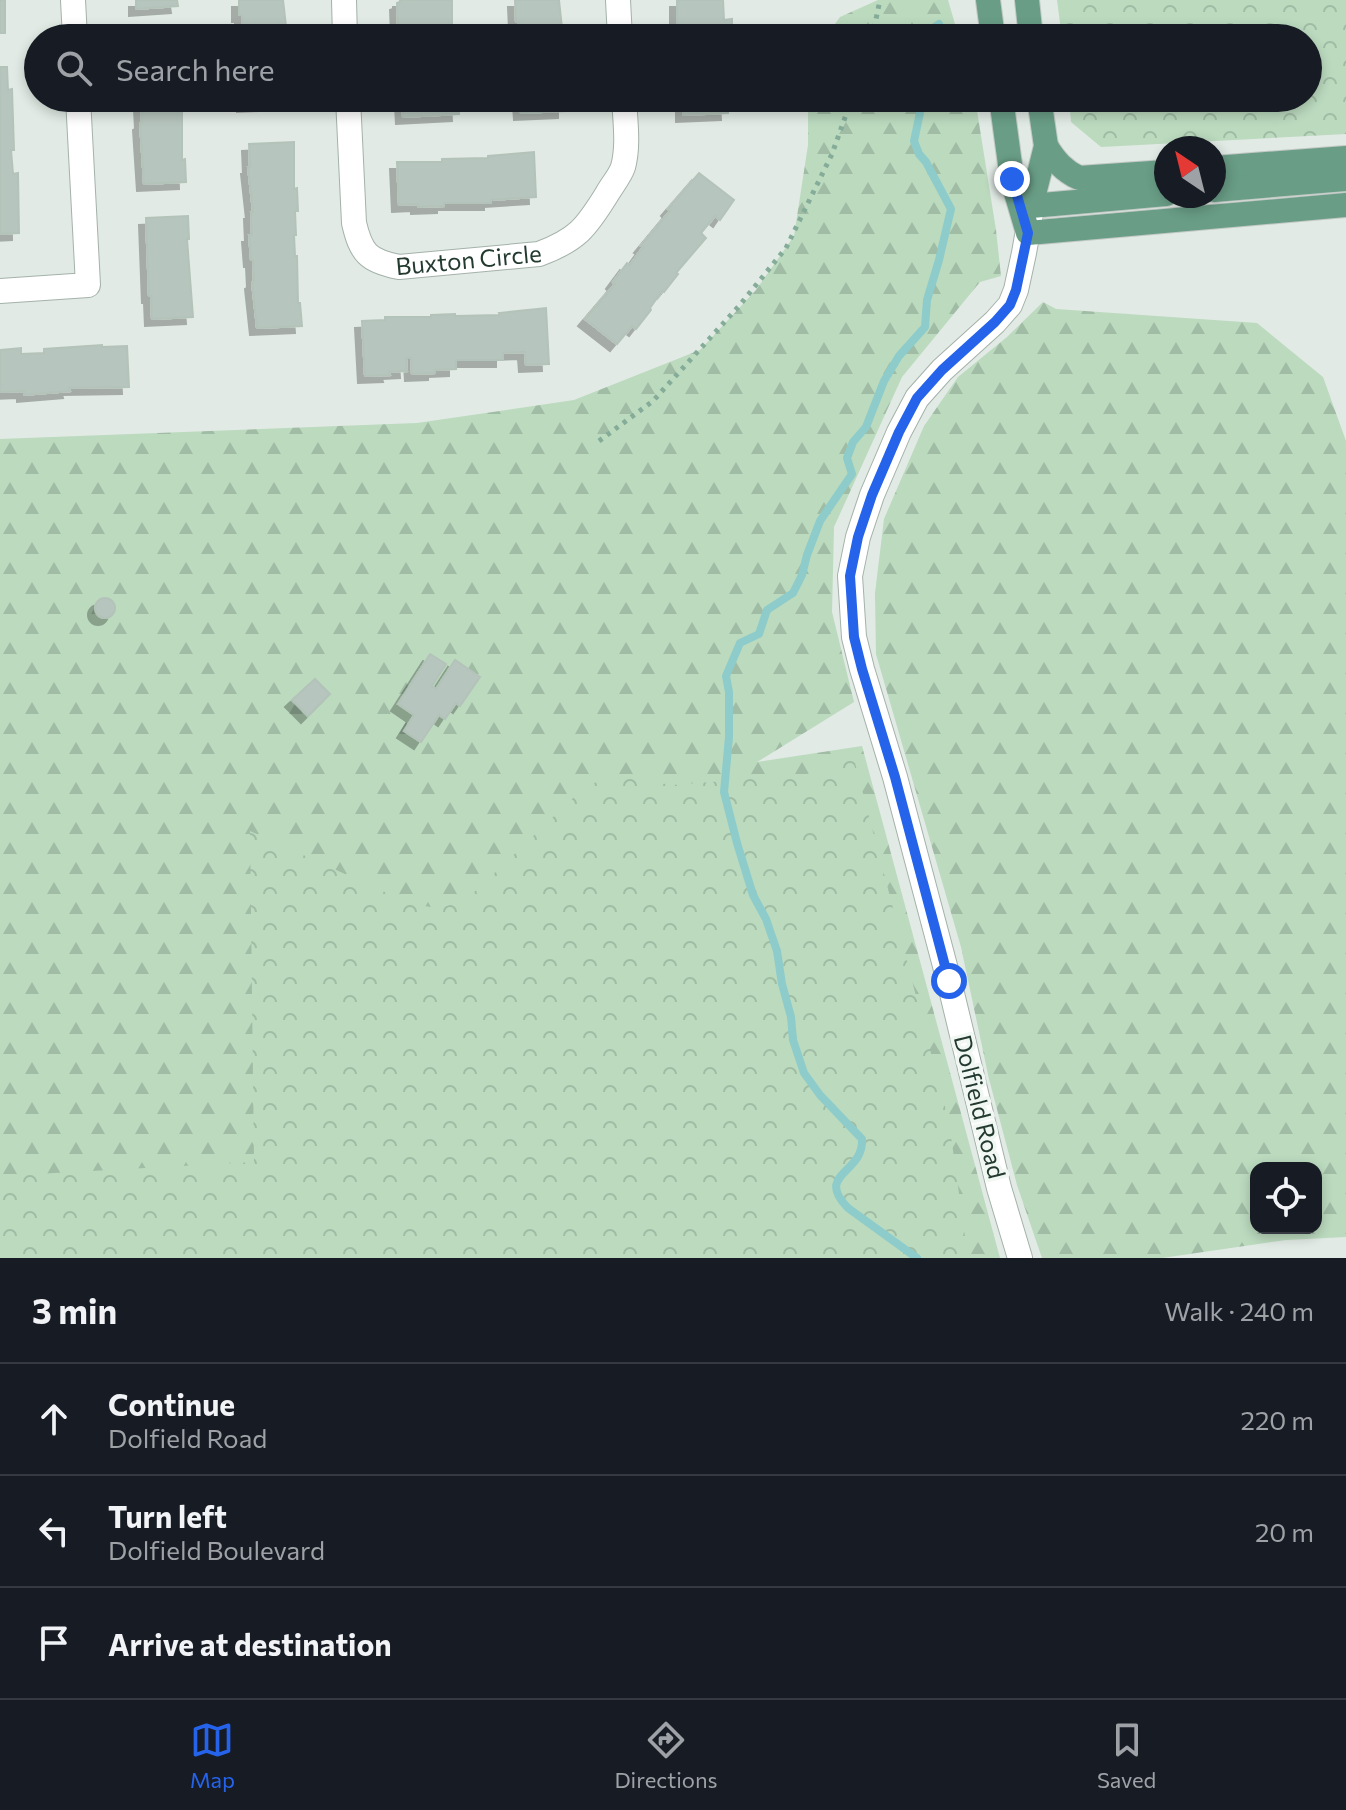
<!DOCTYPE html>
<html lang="en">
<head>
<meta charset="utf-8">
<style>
	body { margin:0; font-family:Commissioner,sans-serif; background:#20242c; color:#f1f3f6 }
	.controls { position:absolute; right:24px; bottom:24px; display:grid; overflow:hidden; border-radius:16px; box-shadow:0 4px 12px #0003 }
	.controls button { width:72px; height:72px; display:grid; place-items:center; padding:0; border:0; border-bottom:2px solid #363941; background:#171b24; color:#f1f3f6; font:40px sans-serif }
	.compass { position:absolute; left:1154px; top:136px; width:72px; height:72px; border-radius:50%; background:#171b24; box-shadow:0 4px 12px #0003; rotate:325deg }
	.stop { position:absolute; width:24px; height:24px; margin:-18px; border:6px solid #2563eb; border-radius:50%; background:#fff }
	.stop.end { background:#2563eb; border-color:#fff; box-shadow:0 2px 8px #0008 }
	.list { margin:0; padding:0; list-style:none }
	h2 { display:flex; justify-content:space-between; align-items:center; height:104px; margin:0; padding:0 32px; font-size:34px }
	h2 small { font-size:26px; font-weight:400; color:#9ea1a6 }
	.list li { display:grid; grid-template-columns:52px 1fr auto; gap:24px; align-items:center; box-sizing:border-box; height:112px; padding:0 32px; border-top:2px solid #363941 }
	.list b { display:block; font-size:30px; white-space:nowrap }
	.list p { margin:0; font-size:26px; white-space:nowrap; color:#9ea1a6 }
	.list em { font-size:26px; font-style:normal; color:#9ea1a6 }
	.icon { flex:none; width:44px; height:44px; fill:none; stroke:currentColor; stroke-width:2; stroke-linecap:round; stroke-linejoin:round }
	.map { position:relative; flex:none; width:1346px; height:1258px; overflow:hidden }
	.search { position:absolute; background:#171b24; box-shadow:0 4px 12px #0003; left:24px; right:24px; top:24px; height:88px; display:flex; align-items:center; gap:20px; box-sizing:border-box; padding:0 28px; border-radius:44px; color:#9ea1a6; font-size:30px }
	.sheet { height:440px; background:#171b24 }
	nav { display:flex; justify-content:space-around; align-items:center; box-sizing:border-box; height:112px; border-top:2px solid #363941; background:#171b24; font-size:22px; color:#9ea1a6 }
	nav a { display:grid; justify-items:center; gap:4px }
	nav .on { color:#2563eb }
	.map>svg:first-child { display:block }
	.forest { fill:url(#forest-firs); fill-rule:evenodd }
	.park { fill:url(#park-crowns) }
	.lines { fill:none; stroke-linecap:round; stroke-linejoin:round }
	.stream { stroke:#8dccca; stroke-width:8 }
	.building { fill:#b6c5bd; stroke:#b4c3ba; stroke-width:2; filter:url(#shadow) }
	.minor-casing { stroke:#a4b2aa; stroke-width:26 }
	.major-casing { stroke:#c1c8c5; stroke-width:26 }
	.path { stroke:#84ac98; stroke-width:5; stroke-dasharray:4 6; stroke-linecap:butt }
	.minor { stroke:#fff; stroke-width:24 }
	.major { stroke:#699d86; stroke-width:24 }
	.route { stroke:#2563eb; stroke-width:10 }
	.labels { text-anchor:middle; stroke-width:7; stroke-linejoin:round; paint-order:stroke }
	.street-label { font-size:24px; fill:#233a2f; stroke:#f1f7f3 }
</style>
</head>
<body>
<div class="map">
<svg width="1346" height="1258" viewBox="0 0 1346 1258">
	<defs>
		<pattern id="forest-firs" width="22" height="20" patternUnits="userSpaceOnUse" patternTransform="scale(2)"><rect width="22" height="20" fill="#bbdabe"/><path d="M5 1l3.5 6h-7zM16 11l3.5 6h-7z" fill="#a0bca4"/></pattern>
		<pattern id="park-crowns" width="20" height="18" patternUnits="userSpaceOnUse" patternTransform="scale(2)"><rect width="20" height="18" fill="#bbdabe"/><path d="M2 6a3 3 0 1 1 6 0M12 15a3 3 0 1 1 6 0" fill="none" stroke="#a0bca4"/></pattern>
		<filter id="shadow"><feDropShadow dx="-7" dy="7" stdDeviation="0" flood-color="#0004"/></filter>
	</defs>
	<rect width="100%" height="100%" fill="#e1eae4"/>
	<g class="forest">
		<path d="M 878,0 L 948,0 L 959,38 L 825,38 L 840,17 Z"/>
		<path d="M 808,98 L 975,98 L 996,230 L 1001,276 L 980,282 L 902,377 L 834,527 L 832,612 L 854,702 L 757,762 L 862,746 L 1000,1258 L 0,1258 L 0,439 L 417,423 L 574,400 L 700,350 L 756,290 L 794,236 L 808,145 Z"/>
		<path d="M 1043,302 L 1056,309 L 1257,323 L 1323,377 L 1346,441 L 1346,1237 L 1286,1240 L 1162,1258 L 1042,1258 L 1017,1185 L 989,1079 L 961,947 L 876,654 L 875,593 L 884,519 L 924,426 L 958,377 L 1007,337 ZM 1316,1168 L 1316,1228 L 1256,1228 L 1256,1168 Z"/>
	</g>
	<g class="park">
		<path d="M 1057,0 L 1346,0 L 1346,134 L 1101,147 L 1071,122 L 1069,98 L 1308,98 L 1308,38 L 1062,38 Z"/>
		<path d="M 854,759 L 949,1122 L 968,1258 L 0,1258 L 0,1176 L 254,1162 L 250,831 L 398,898 C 434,911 447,912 478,889 L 575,796 L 588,786 L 603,779 L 621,777 L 672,785 L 804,775 Z"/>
	</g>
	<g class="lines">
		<g class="stream">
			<path d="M 926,38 L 928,32 L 939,24"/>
			<path d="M 917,1258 L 848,1208 C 814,1173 864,1174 862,1139 L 820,1095 L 804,1073 L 793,1040 L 791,1017 L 782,984 L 777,951 L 766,919 L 753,895 L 737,843 L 724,792 L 729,737 L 729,692 L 726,676 L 740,643 L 759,634 L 767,610 L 793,593 L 802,575 L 807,555 L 820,521 L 852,474 L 847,458 L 853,442 L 866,427 L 884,381 L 899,356 L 925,327 L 927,300 L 939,260 L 951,209 L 926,162 L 919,154 L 914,141 L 921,108 L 922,98"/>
		</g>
	</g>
	<g class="building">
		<rect x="0" y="0" width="5" height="33"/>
		<path d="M 136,0 L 177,0 L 178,6 L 136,9 Z"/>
		<path d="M 239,0 L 283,0 L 287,35 L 289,35 L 289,38 L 243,38 L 242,15 L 239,15 Z"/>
		<path d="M 400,0 L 452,0 L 452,38 L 402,38 L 401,26 L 398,26 L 397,3 L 400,2 Z"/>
		<path d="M 515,0 L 559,0 L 563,38 L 518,38 L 519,22 L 516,22 Z"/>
		<path d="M 677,0 L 723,0 L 724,20 L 732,19 L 732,38 L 677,38 Z"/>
		<path d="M 0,67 L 7,67 L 8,90 L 12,89 L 14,150 L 11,150 L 13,174 L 18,173 L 19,233 L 0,234 Z"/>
		<path d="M 137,98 L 180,98 L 182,100 L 182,160 L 185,159 L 186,182 L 144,184 L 140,123 L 142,122 L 141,102 L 137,102 Z"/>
		<path d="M 244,98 L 289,98 L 289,103 L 244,105 Z"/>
		<path d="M 402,98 L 458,98 L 459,114 L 403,117 Z"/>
		<path d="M 520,98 L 565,98 L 565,111 L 521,113 Z"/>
		<path d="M 683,98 L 727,98 L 728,113 L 683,115 Z"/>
		<path d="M 294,142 L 294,189 L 297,188 L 298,211 L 295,211 L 296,235 L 294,235 L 295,256 L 297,256 L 298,303 L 300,303 L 302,326 L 257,328 L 252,282 L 254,281 L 253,260 L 251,260 L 249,235 L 252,235 L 251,212 L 253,212 L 248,167 L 250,167 L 249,144 Z"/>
		<path d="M 534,152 L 536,197 L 491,200 L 491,203 L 444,203 L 444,206 L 418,207 L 418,204 L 399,205 L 397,162 L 442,162 L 442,159 L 488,158 L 488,156 Z"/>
		<path d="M 699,173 L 734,200 L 720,220 L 715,216 L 701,233 L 706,238 L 676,273 L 678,274 L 664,292 L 662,291 L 650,308 L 651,310 L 636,329 L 632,326 L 617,344 L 585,319 L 615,284 L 613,282 L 627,263 L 630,265 L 643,247 L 641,246 L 670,211 L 668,209 Z"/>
		<path d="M 188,216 L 189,239 L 187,239 L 193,317 L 152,319 L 151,296 L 149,296 L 146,218 Z"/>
		<path d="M 546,308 L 549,364 L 526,365 L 525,352 L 503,353 L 503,360 L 456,360 L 456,369 L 435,370 L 435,373 L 412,374 L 411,358 L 406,358 L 407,371 L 389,372 L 390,375 L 365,376 L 362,321 L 385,320 L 385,317 L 431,317 L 431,315 L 455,314 L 455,316 L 500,315 L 499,313 Z"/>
		<path d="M 102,345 L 102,347 L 127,346 L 129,387 L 69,388 L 70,391 L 24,395 L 24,391 L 0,392 L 0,350 L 21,348 L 21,354 L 44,353 L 44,349 Z"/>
		<circle cx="105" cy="608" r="10"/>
		<path d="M 430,654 L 446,664 L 432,686 L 436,689 L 455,660 L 480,677 L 460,706 L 456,703 L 445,719 L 439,715 L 421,742 L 404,731 L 414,715 L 398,704 Z"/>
		<path d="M 315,679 L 330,694 L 308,716 L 292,700 Z"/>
	</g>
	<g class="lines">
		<defs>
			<g id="minor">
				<path d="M 73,0 L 75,38"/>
				<path d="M 344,0 L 345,38"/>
				<path d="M 618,0 L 620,38"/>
				<path id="s1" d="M 348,98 L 354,223 C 361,253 368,261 399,267 L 539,254 C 577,240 586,228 607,194 C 612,185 620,176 623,167 C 629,145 625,120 624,98"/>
				<path d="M 0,291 L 88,285 L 78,98"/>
				<path d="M 1020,1258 L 999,1188 L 949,981 L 895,777 L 862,669 L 854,637 L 850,576 L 858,537 L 872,495 L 899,432 L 917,398 L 942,370 L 995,322 L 1010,305 L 1016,290 L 1024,253 L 1031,213"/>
			</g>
			<g id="major">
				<path d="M 988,0 L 993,38"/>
				<path d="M 1027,0 L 1031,38"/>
				<path d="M 1001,98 L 1012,179 L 1028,233 L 1346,205"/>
				<path d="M 1039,98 L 1046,146 L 1031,206 L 1166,194"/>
				<path d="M 1046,146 C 1055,161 1064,171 1079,178 L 1166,172"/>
				<path d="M 1214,168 L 1346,158"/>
				<path d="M 1214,190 L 1346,179"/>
			</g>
		</defs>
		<use href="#minor" class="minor-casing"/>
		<use href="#major" class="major-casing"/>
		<g class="path">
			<path d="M 872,38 L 880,0"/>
			<path d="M 599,441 L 653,401 L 739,306 L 786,248 L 832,154 L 852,98"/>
		</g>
		<use href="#minor" class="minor"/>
		<use href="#major" class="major"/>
	</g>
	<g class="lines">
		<path class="route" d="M 949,981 L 895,777 L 862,669 L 854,637 L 850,576 L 858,537 L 872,495 L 899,432 L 917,398 L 942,370 L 995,322 L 1010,305 L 1016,290 L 1028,233 L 1012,179"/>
	</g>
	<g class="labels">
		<g class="street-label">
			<text dy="8" stroke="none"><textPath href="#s1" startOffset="264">Buxton Circle</textPath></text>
			<text transform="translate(979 1107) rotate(76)" y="8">Dolfield Road</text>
		</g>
	</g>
</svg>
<div class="controls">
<button><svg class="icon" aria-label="locate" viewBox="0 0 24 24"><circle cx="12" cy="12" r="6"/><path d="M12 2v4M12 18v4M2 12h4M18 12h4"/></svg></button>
</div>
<svg class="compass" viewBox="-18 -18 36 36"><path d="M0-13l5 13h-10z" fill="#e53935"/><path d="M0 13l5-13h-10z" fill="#9ea1a6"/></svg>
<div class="stop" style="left:949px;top:981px"></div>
<div class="stop end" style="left:1012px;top:179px"></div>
<div class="search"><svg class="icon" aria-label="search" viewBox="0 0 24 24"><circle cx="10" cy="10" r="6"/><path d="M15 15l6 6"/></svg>Search here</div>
</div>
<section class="sheet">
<h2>3 min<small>Walk · 240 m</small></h2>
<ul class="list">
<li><svg class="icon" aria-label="ahead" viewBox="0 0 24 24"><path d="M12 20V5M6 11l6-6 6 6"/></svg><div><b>Continue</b><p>Dolfield Road</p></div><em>220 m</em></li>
<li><svg class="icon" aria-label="left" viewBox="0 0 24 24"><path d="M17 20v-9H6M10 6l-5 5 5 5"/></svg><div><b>Turn left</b><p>Dolfield Boulevard</p></div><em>20 m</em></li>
<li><svg class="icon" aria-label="arrive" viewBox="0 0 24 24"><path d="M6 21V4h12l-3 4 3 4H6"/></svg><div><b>Arrive at destination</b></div></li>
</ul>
</section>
<nav>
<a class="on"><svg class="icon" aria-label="map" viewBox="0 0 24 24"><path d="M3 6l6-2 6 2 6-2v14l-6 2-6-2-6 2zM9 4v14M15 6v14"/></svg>Map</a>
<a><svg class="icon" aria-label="directions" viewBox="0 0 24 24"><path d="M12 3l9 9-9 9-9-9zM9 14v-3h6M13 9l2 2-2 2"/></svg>Directions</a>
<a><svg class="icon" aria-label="saved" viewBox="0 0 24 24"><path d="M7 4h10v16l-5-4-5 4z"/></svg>Saved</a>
</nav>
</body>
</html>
